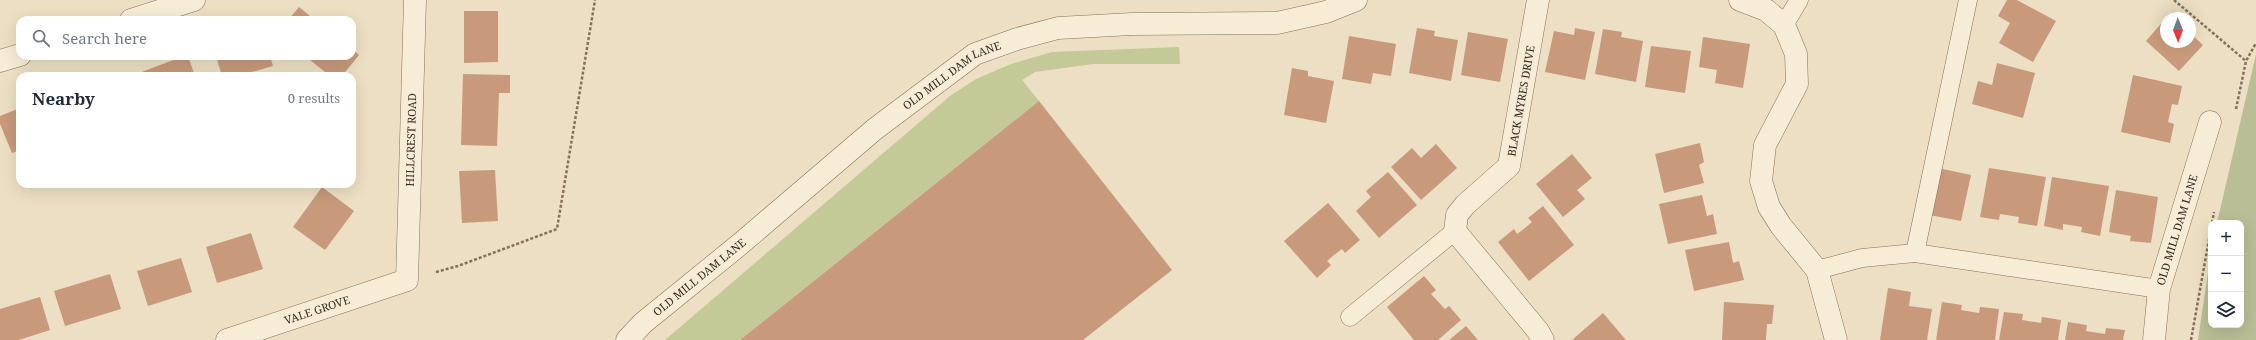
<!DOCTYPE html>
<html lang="en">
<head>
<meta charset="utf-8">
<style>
	body { margin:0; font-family:"Noto Serif",serif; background:#f2f2f3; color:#1f2937 }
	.controls { position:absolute; right:12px; bottom:12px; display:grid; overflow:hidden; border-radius:8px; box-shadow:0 4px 16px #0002 }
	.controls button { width:36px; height:36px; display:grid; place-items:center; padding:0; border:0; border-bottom:1px solid #e0e1e3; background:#fff; color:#1f2937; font:20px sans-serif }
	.compass { position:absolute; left:2160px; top:12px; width:36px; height:36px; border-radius:50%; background:#fff; box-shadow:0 4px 16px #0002; rotate:179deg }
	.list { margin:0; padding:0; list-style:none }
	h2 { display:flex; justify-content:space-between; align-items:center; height:52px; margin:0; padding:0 16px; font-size:17px }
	h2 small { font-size:13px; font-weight:400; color:#747a83 }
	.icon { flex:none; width:22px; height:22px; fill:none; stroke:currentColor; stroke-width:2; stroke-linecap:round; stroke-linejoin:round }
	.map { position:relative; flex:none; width:2256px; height:340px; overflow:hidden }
	.search { position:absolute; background:#fff; box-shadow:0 4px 16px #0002; left:16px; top:16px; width:340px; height:44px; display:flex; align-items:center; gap:10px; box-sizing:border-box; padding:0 14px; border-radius:12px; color:#747a83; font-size:15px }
	.panel { position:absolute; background:#fff; box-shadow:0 4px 16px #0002; left:16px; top:72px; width:340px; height:116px; border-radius:12px }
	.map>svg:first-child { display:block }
	.green { fill:#c4c998 }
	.cemetery { fill:#babe96 }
	.building { fill:#c89a7b }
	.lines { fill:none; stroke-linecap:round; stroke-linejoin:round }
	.service-casing { stroke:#85715b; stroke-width:19 }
	.minor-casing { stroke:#85715b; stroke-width:23 }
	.path { stroke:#85715b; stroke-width:2.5; stroke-dasharray:3 2; stroke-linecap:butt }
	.service { stroke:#f7edd6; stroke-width:18 }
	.minor { stroke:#f7edd6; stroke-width:22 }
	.labels { text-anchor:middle; stroke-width:3.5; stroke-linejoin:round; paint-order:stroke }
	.street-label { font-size:11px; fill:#36291e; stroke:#f4e9d2 }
</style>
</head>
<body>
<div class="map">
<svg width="2256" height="340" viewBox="0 0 2256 340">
	<rect width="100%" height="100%" fill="#ecdfc3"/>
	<path class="green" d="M 1179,47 L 1180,64 L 1093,64 L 1035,72 L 1022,80 L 1039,101 L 740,340 L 665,340 L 950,96 L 976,79 L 1011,64 L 1052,52 Z"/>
	<path class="cemetery" d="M 2256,54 L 2256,340 L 2198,340 L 2211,252 L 2211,325 L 2241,325 L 2241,223 L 2217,223 Z"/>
	<g class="building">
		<path d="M 2007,0 L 2017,0 L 2056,21 L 2033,62 L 1999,43 L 2010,23 L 1998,16 Z"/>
		<path d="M 299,7 L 315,20 L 288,20 Z"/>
		<path d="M 464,11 L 498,11 L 498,62 L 464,63 Z"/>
		<path d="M 2166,18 L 2166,42 L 2190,42 L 2190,33 L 2203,45 L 2179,71 L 2146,41 Z"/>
		<path d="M 1417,28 L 1435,31 L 1434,36 L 1458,40 L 1451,81 L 1409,73 Z"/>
		<path d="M 1575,28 L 1595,32 L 1585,80 L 1545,72 L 1554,31 L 1574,35 Z"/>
		<path d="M 1603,29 L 1622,32 L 1621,37 L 1643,41 L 1636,82 L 1595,74 Z"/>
		<path d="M 1468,32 L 1508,39 L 1500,82 L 1461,75 Z"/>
		<path d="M 1349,36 L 1396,44 L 1391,76 L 1373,73 L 1371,84 L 1342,79 Z"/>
		<path d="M 1703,37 L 1750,44 L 1743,88 L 1715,83 L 1717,70 L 1699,67 Z"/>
		<path d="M 1651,46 L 1691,51 L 1685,93 L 1645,87 Z"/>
		<path d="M 352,49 L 359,55 L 342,76 L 330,76 L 305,56 L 352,56 Z"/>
		<path d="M 184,56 L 188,56 L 195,76 L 140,76 L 139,73 Z"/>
		<path d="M 216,56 L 270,56 L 273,66 L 238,76 L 222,76 Z"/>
		<path d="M 1997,63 L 2035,73 L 2023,118 L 1972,104 L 1978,81 L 1992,85 Z"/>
		<path d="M 1292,68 L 1308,71 L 1308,76 L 1334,81 L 1326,123 L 1284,115 Z"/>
		<path d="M 463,74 L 510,75 L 510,93 L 499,93 L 497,146 L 461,145 Z"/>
		<path d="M 2133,75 L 2182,86 L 2178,105 L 2172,104 L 2168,122 L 2174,124 L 2170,143 L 2121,132 Z"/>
		<path d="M 1039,101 L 1172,270 L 1083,340 L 740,340 Z"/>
		<path d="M 20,108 L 20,150 L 12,153 L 0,124 L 0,116 Z"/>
		<path d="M 1700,143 L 1704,162 L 1699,165 L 1704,183 L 1664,193 L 1655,154 Z"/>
		<path d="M 1436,144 L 1457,168 L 1421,200 L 1391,167 L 1412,148 L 1421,158 Z"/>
		<path d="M 1572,154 L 1592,178 L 1577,190 L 1585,199 L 1563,217 L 1536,184 Z"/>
		<path d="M 1938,168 L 1971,175 L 1961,221 L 1929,215 Z"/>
		<path d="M 1989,168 L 2046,177 L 2037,226 L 2018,223 L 2019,217 L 2000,214 L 1999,220 L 1980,217 Z"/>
		<path d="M 495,170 L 498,221 L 462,223 L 459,171 Z"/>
		<path d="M 1388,172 L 1417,205 L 1379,238 L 1356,211 L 1371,197 L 1366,191 Z"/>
		<path d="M 2052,177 L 2109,186 L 2100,236 L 2081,232 L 2082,227 L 2063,224 L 2063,230 L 2044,226 Z"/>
		<path d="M 322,187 L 354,211 L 325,250 L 293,227 Z"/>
		<path d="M 2116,190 L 2158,197 L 2151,243 L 2130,241 L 2131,236 L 2109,232 Z"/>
		<path d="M 1702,195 L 1707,216 L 1713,214 L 1717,234 L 1668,244 L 1659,204 Z"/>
		<path d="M 1328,203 L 1360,240 L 1345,253 L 1342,249 L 1334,255 L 1327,261 L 1331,265 L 1317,278 L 1284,241 Z"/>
		<path d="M 1543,206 L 1574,245 L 1529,281 L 1498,242 L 1514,229 L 1517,234 L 1525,228 L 1532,222 L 1528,218 Z"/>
		<path d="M 251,233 L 263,269 L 217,283 L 206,247 Z"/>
		<path d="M 1729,242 L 1733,263 L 1739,261 L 1744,280 L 1694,291 L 1685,250 Z"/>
		<path d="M 181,258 L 192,292 L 148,306 L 137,271 Z"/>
		<path d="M 110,274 L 121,309 L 65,326 L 54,291 Z"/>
		<path d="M 1424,276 L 1436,290 L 1431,294 L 1445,309 L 1449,306 L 1461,320 L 1438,340 L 1414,340 L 1387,307 Z"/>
		<path d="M 1888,288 L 1911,292 L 1909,306 L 1932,309 L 1927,340 L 1880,340 Z"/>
		<path d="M 40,297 L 50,330 L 19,340 L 0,340 L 0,309 Z"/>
		<path d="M 1724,302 L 1774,305 L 1772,324 L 1767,324 L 1766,340 L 1722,340 Z"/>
		<path d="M 1942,302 L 1962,305 L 1961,310 L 1979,313 L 1980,307 L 1999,309 L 1995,340 L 1936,340 Z"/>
		<path d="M 2004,312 L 2023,314 L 2022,320 L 2041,323 L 2042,317 L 2061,320 L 2058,340 L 1999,340 Z"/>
		<path d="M 1603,313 L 1626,340 L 1572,340 Z"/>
		<path d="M 2068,322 L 2087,325 L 2086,331 L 2105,334 L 2106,328 L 2125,330 L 2123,340 L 2065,340 Z"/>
		<path d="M 1466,326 L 1478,340 L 1449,340 Z"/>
	</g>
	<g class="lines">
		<defs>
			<g id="service">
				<path d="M 1784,25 L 1799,0"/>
				<path d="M 1915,253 L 1968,0"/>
				<path d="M 1817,270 L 1862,258 L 1915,253 L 2159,289"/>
				<path d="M 1350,317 L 1455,231"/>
			</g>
			<g id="minor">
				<path d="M 1538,0 L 1509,166 L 1465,205 L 1457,215 L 1455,231 L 1538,331 L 1543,340"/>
				<path d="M 1740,0 L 1766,10 L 1784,25 L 1796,54 L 1797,84 L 1765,145 L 1761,181 L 1769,207 L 1781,226 L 1817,270 L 1836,340"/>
				<path d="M 131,20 L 194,0"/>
				<path d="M 0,61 L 20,55"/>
				<path id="s1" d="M 227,340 L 407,280 L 415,0"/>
				<path id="s2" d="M 627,340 L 643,323 L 739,245 L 875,129 L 975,54 L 1017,39 L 1058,28 L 1132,24 L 1277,23 L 1326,12 L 1356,0"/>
				<path id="s3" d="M 2154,340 L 2159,289 L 2210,122"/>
			</g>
		</defs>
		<use href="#service" class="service-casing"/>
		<use href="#minor" class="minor-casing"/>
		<g class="path">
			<path d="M 2174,0 L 2246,61"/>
			<path d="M 2236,109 L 2246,61 L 2256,43"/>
			<path d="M 2212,223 L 2214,212"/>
			<path d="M 436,272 L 458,266 L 557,229 L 595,0"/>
			<path d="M 2191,340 L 2211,228"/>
		</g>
		<use href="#service" class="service"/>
		<use href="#minor" class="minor"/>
	</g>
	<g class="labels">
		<g class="street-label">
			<text dy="4" stroke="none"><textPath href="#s2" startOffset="420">OLD MILL DAM LANE</textPath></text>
			<text transform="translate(1521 101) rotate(-80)" y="4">BLACK MYRES DRIVE</text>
			<text dy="4" stroke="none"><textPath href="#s1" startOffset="330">HILLCREST ROAD</textPath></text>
			<text dy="4" stroke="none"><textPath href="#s3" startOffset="113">OLD MILL DAM LANE</textPath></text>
			<text dy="4" stroke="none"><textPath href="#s2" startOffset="96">OLD MILL DAM LANE</textPath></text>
			<text dy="4" stroke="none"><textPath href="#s1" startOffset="95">VALE GROVE</textPath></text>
		</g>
	</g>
</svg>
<div class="controls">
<button>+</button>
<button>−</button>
<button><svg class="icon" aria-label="layers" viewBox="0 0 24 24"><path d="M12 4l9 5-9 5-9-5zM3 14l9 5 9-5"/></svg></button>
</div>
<svg class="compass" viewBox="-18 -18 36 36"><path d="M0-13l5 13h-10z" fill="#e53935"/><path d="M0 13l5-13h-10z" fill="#747a83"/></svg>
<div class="search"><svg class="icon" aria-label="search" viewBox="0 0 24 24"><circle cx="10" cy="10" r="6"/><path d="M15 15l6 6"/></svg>Search here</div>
<section class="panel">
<h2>Nearby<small>0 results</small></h2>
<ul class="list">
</ul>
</section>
</div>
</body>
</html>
